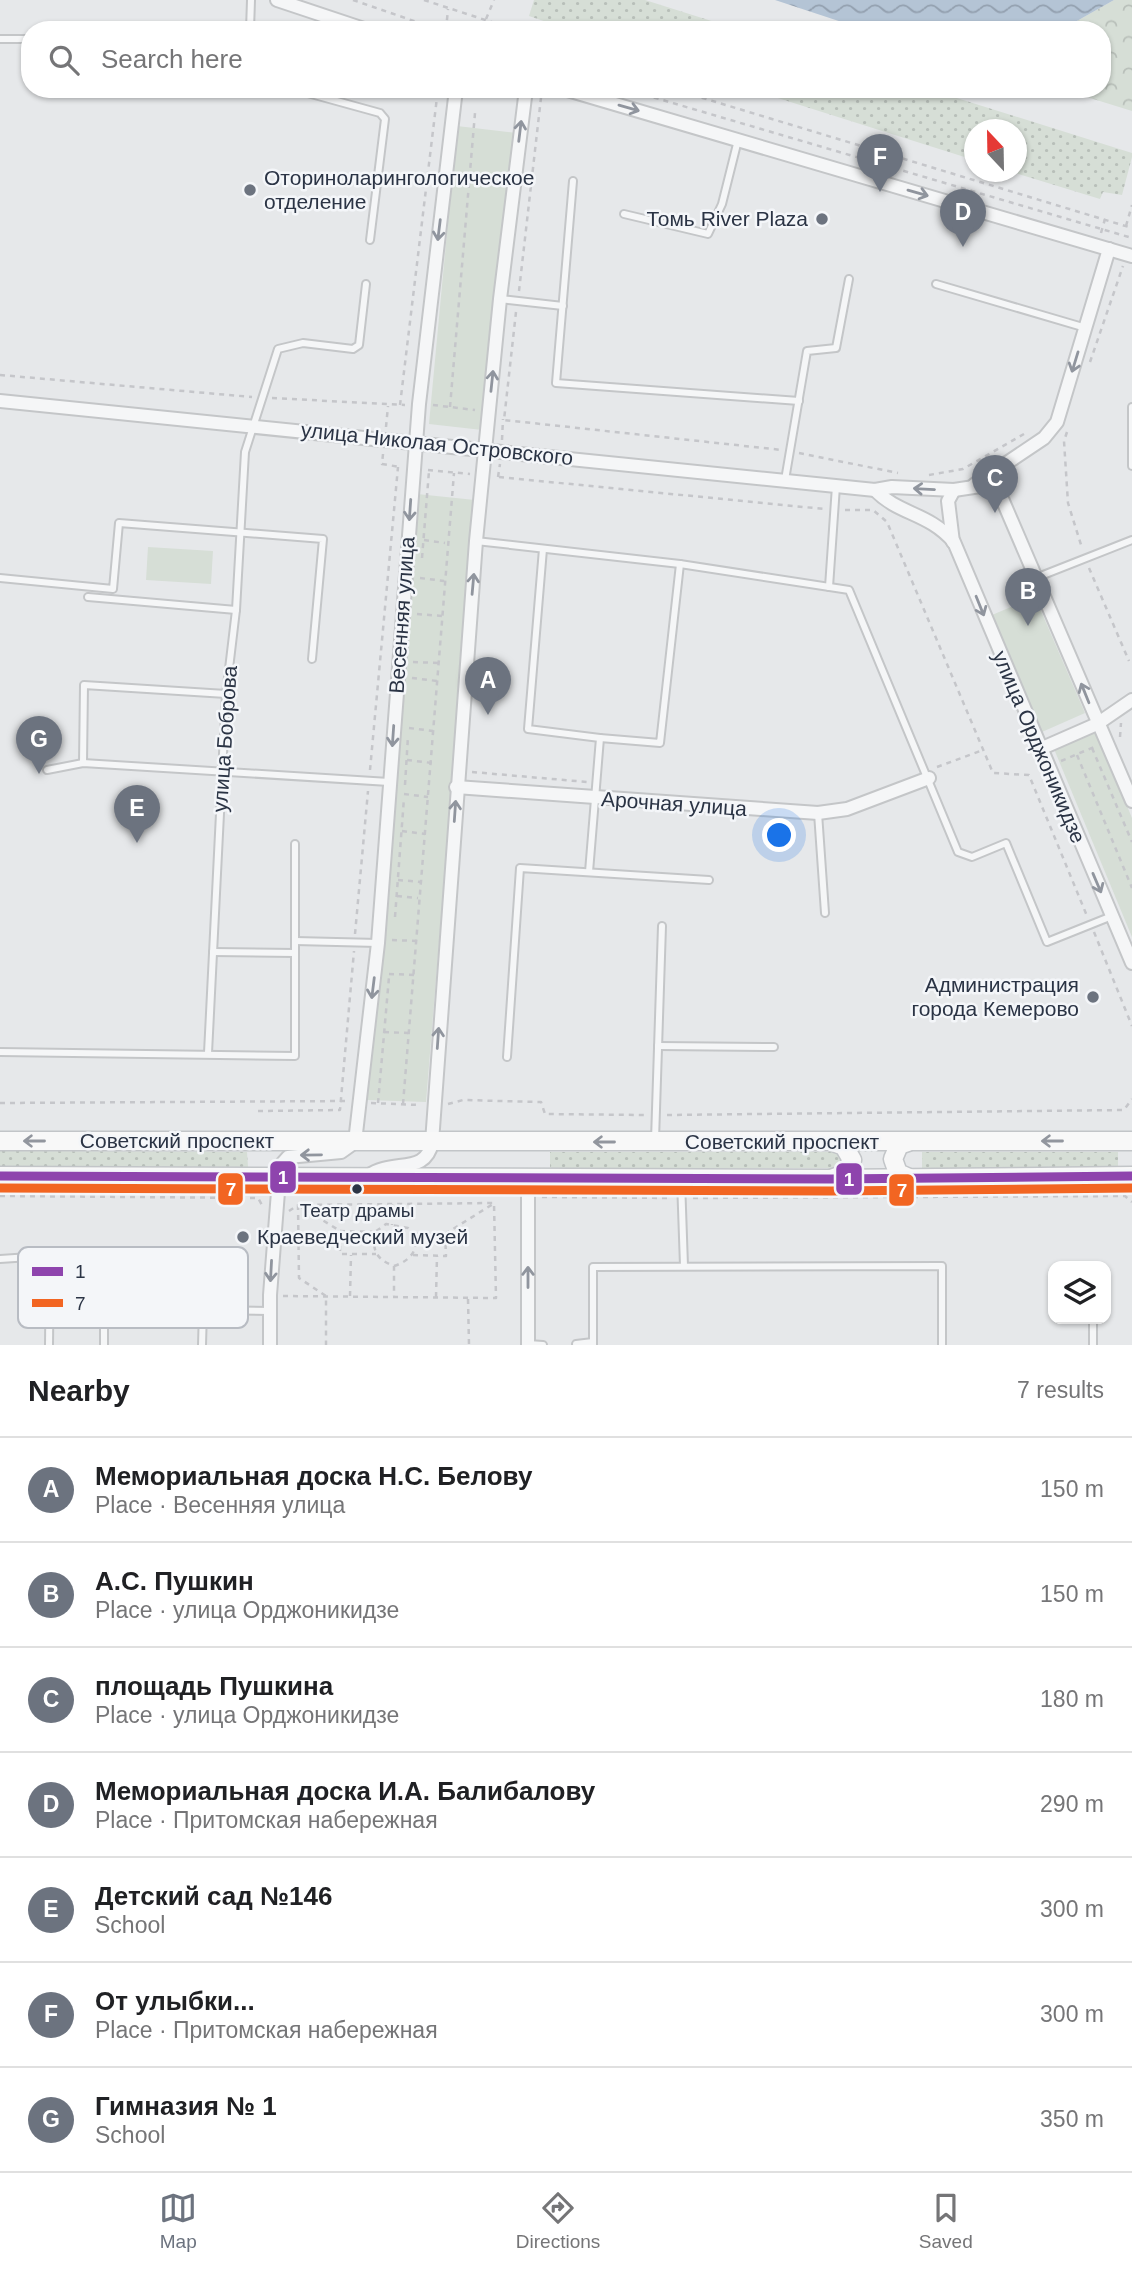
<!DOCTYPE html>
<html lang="en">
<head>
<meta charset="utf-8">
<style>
	body { margin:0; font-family:Helvetica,sans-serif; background:#f6f6f6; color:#202124 }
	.controls { position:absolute; right:21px; bottom:21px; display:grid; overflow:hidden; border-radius:14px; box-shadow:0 2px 5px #0004 }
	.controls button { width:63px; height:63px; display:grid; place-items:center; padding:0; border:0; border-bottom:2px solid #e0e0e0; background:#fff; color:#202124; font:35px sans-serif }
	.compass { position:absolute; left:964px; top:119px; width:63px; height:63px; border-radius:50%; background:#fff; box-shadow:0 2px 5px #0004; rotate:338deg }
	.you { position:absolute; left:780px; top:836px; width:24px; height:24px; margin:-18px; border:5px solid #fff; border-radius:50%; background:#1a73e8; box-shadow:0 0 0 10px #1a73e833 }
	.badge { display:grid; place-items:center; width:46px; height:46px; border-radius:50%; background:#6c737f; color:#fff; font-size:23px; font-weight:700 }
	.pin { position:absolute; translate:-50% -58px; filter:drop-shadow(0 2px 4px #0008) }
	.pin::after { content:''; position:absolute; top:37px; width:24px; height:21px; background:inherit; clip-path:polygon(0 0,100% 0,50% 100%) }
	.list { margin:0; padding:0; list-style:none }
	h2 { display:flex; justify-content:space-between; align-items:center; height:91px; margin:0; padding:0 28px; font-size:30px }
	h2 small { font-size:23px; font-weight:400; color:#757577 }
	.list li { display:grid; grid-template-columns:46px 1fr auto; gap:21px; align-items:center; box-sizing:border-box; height:105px; padding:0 28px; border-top:2px solid #e0e0e0 }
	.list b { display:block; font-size:26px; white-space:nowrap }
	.list p { margin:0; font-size:23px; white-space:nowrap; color:#757577 }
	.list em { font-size:23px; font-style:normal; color:#757577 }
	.icon { flex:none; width:38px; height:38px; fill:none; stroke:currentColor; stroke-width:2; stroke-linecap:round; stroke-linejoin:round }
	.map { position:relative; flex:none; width:1132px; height:1345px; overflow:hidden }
	.search { position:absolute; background:#fff; box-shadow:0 2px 5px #0004; left:21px; right:21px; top:21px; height:77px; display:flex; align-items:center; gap:18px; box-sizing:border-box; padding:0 24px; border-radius:28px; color:#757577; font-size:26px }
	.sheet { height:826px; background:#fff }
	nav { display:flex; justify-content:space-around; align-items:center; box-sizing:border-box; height:98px; border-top:2px solid #e0e0e0; background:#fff; font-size:19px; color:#757577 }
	nav a { display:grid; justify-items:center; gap:4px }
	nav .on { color:#6c737f }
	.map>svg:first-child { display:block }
	.grass { fill:url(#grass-dots) }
	.forest { fill:url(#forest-crowns) }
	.park { fill:#d6ded6 }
	.water { fill:url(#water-waves) }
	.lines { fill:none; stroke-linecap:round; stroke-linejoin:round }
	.service-casing { stroke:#c4c6c8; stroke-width:10 }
	.minor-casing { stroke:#c4c6c8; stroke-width:16 }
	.primary-casing { stroke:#c2c5c8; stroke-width:21 }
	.path { stroke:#c5c6ca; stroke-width:2.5; stroke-dasharray:5 5; stroke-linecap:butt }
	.service { stroke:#f5f6f7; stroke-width:6 }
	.minor { stroke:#f5f6f7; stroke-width:12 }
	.primary { stroke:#f8f8f8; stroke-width:18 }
	.bus-1-casing { stroke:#f4f6f9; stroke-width:14 }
	.bus-2-casing { stroke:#f4f6f9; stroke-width:14 }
	.bus-1 { stroke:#8e44ad; stroke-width:9 }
	.bus-2 { stroke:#f26522; stroke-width:9 }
	.oneway { stroke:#90959e }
	.oneway2 { stroke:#92969e }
	.poi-dot { fill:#6c737f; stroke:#f4f6f9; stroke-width:2.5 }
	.bus-dot { fill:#2b3445; stroke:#f4f6f9; stroke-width:2.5 }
	.labels { text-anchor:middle; stroke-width:5; stroke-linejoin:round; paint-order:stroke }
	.bus-label { font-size:19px; fill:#2b3445; stroke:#f4f6f9 }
	.poi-label { font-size:21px; fill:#2b3445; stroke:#f4f6f9; text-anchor:start }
	.street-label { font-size:21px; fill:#2b3445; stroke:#f4f6f9 }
	.key { fill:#f4f6f9; stroke:#b8bcc3; stroke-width:2 }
	.key-label { font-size:19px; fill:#2b3445 }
	.line-badge { stroke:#f4f6f9; stroke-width:2.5 }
	.badge-label { font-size:19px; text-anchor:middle; font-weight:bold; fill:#fff }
</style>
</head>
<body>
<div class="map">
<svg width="1132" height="1345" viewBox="0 0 1132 1345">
	<defs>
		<pattern id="grass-dots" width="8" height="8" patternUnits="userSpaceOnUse" patternTransform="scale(1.75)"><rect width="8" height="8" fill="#d6ded6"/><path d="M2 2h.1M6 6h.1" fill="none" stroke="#b8bfb9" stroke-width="1.8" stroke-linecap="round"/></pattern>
		<pattern id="forest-crowns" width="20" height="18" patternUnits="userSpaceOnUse" patternTransform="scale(1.75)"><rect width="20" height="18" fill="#d6ded6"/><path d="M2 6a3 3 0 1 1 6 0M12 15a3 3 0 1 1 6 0" fill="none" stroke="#b8bfb9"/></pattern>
		<pattern id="water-waves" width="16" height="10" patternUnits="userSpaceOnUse" patternTransform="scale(1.75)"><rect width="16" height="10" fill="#b4c4d5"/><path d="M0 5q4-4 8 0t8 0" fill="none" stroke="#93a0af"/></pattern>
	</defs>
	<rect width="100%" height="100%" fill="#e6e8ea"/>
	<g class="grass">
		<path d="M 534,0 L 645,0 L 740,30 L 570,30 L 529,16 Z"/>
		<path d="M 749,89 L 928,89 L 1132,153 L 1132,157 L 1122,195 L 1103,192 L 1100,199 L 1012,172 L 1016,172 L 1016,130 L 974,130 L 974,160 Z"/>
		<path d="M 0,1151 L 247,1152 L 248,1167 L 0,1166 Z"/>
		<path d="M 550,1152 L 835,1152 L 842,1160 L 835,1168 L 550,1168 Z"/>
		<rect x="922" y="1152" width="196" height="16"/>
	</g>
	<path class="forest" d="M 1114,0 L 1132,0 L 1132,111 L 1061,89 L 1102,89 L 1102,30 L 1061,30 Z"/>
	<g class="park">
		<path d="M 457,126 L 517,133 L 491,431 L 429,424 Z"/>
		<path d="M 417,494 L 475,500 L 426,1102 L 367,1100 Z"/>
		<path d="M 148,547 L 213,551 L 211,584 L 146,580 Z"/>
		<path d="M 1035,597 L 1085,713 L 1042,732 L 992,615 Z"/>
		<path d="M 1096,731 L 1132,818 L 1132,937 L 1054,749 Z"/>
	</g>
	<path class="water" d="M 775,0 L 1114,0 L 1061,30 L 866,30 Z"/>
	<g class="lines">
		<defs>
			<g id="service">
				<path d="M 250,30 L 251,0"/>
				<path d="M 0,39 L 30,39"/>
				<path d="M 293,89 L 380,113 L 385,119 L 370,240"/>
				<path d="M 573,181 L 556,383 L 799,401"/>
				<path d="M 624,214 L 708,234 L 722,204 L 738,140"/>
				<path d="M 936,284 L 1086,328"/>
				<path d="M 500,299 L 563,306"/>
				<path d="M 1132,407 L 1132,466"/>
				<path d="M 785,480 L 807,351 L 836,348 L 849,279"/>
				<path d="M 476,541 L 680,564 L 849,590 L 958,852 L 972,857 L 1006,843 L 1047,942 L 1112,916"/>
				<path d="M 543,549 L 528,729 L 600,738 L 589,872"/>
				<path d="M 1038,577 L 1132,540"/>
				<path d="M 0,578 L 113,589 L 119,523 L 323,539 L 312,659"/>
				<path d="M 829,587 L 836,486"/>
				<path d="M 88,597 L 236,610"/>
				<path d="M 600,738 L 660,743 L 680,564"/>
				<path d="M 83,763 L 84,685 L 226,694"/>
				<path d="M 47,770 L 83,763 L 389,782"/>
				<path d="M 818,813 L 825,913"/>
				<path d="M 295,941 L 378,943"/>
				<path d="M 213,952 L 295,953"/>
				<path d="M 658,1046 L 774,1047"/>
				<path d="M 0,1052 L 295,1056 L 295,844"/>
				<path d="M 208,1053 L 226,694 L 236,610 L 245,452 L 278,349 L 303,343 L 353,349 L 359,345 L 366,284"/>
				<path d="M 507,1057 L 520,868 L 709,880"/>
				<path d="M 655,1140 L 662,926"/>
				<path d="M 681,1180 L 684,1266"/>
				<path d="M 0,1259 L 104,1252 L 201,1256 L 203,1310"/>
				<path d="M 528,1344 L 543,1345"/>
				<path d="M 576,1344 L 593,1342"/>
				<path d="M 49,1345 L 50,1257"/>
				<path d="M 104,1345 L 104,1252"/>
				<path d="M 202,1345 L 203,1310 L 270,1311"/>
				<path d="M 593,1345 L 593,1267 L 942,1266 L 942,1345"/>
				<path d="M 1093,1345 L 1093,1319"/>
			</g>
			<g id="minor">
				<path d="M 277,0 L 367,30"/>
				<path d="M 564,89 L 1132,256"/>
				<path d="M 0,401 L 875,490 L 892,487 L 954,490 L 987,485 L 998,492 L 1003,501 L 1132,801"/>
				<path d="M 974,485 L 1044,438 L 1057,422 L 1109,249"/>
				<path d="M 875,490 C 899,515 928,512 954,542 L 1132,963"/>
				<path d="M 953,542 L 948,501 L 954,490"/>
				<path d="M 1040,749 L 1097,724 L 1132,700"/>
				<path d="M 456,787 L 818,813 L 847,809 L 929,778"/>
				<path d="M 368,1176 C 393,1158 426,1176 432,1142 L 476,541 L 500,299 L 526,89"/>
				<path d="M 270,1345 L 270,1295 L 280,1166 L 288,1157 L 341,1152 L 355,1142 L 378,943 L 419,404 L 456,89"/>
				<path d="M 528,1345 L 528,1178"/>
			</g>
			<g id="primary">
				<path d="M 0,1141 L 1132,1141"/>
				<path d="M 908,1142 L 899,1145 L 893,1159 L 898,1173 L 909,1178"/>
				<path d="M 0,1176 L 831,1179 L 1132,1176"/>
				<path d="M 831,1179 L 845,1174 L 852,1160 L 844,1146 L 833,1142"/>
			</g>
		</defs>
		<use href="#service" class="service-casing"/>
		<use href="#minor" class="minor-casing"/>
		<use href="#primary" class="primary-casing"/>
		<g class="path">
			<path d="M 353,0 L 440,30"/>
			<path d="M 424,0 L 516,30"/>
			<path d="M 486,19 L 494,0"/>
			<path d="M 446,30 L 448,9"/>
			<path d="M 625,89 L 1132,238"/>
			<path d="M 673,89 L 1132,228"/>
			<path d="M 1126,226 L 1132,205"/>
			<path d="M 1101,233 L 1105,219"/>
			<path d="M 519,291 L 542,89"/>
			<path d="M 516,312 L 504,420 L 782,450"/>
			<path d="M 1090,362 L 1123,266"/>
			<path d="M 0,375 L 252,397"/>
			<path d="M 272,398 L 405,405"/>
			<path d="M 400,405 L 438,89"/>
			<path d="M 433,405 L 475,410"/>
			<path d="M 450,407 L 475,113"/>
			<path d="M 386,427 L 388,406"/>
			<path d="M 1067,432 L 1064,441 L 1068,503 L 1082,548"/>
			<path d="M 502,440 L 503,419"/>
			<path d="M 799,453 L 898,473"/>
			<path d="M 383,454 L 382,464 L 400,467"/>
			<path d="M 428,470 L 470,474"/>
			<path d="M 929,475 L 963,469 L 1024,434"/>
			<path d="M 498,477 L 500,464"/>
			<path d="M 499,477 L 824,509"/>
			<path d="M 845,510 L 873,510 L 887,522 L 993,773 L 1029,775 L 1087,916"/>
			<path d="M 424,540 L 445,543"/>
			<path d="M 422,558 L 429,471"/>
			<path d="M 1089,568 L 1129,661"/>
			<path d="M 420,578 L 444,581"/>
			<path d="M 417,614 L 442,616"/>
			<path d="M 413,662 L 439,663"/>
			<path d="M 412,678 L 437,681"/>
			<path d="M 409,728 L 433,731"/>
			<path d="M 1120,737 L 1121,723"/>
			<path d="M 1092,748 L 1132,842"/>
			<path d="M 1077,755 L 1132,888"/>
			<path d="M 407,760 L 432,763"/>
			<path d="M 1061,761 L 1094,747"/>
			<path d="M 937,767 L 983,750"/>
			<path d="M 370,770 L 398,467"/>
			<path d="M 472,772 L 587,782"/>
			<path d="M 405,785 L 408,736"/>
			<path d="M 404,794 L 428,797"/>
			<path d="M 402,831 L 425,834"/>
			<path d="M 398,880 L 421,882"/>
			<path d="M 397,896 L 418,898"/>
			<path d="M 395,917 L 404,798"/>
			<path d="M 1094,932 L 1132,1026"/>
			<path d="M 355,934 L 368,791"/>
			<path d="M 392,940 L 417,941"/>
			<path d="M 389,974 L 416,975"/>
			<path d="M 384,1032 L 408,1033"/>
			<path d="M 0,1103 L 347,1101"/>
			<path d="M 371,1103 L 420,1105"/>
			<path d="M 378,1103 L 389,977"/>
			<path d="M 403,1104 L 454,473"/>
			<path d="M 448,1104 L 463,1100 L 541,1102 L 545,1114 L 646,1115"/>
			<path d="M 258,1111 L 340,1110 L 354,951"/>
			<path d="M 667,1115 L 1124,1110 L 1132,1099"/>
			<path d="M 0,1196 L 258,1198 L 262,1205"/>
			<path d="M 542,1197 L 672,1198"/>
			<path d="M 693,1198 L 1125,1196 L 1132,1202"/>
			<path d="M 392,1204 L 392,1225"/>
			<path d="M 298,1205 L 299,1278 L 326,1296 L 326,1345"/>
			<path d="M 298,1205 L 340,1231"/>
			<path d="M 289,1211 L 298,1205 L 494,1203"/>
			<path d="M 375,1232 L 340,1231 L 340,1254 L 376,1254"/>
			<path d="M 445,1234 L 493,1204"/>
			<path d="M 413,1255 L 446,1256 L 445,1234 L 413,1234"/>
			<path d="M 394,1266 C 413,1260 423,1245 408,1228 L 386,1224 L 375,1232 C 372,1251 376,1259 394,1266 L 394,1296"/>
			<path d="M 283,1296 L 496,1298 L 494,1203"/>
			<path d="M 350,1296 L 351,1255"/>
			<path d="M 436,1297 L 437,1256"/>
			<path d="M 468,1299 L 469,1345"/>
		</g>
		<use href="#service" class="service"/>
		<use href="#minor" class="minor"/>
		<use href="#primary" class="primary"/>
		<defs>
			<path id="bus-1" d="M 0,1176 L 831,1179 L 1132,1176"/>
			<path id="bus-2" d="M 0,1188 L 831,1191 L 1132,1188"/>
		</defs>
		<use href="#bus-1" class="bus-1-casing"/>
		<use href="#bus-2" class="bus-2-casing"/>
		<use href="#bus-1" class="bus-1"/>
		<use href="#bus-2" class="bus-2"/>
	</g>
	<defs><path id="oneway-shaft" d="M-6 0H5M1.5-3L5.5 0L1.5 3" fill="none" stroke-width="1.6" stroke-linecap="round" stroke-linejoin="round" transform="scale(1.75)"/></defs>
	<g class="oneway">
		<use href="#oneway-shaft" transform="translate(629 108) rotate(16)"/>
		<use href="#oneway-shaft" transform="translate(520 131) rotate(-83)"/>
		<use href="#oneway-shaft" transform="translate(918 193) rotate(16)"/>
		<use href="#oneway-shaft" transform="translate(439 230) rotate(97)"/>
		<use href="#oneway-shaft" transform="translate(1075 362) rotate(107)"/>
		<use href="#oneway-shaft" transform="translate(492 381) rotate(-84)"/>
		<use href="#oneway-shaft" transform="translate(924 489) rotate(-177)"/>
		<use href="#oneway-shaft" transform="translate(410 510) rotate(94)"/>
		<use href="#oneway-shaft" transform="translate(473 584) rotate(-85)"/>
		<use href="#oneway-shaft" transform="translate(980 606) rotate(68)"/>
		<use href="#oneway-shaft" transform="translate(1085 693) rotate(-112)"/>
		<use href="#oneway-shaft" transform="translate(393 736) rotate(94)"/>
		<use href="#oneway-shaft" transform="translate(455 811) rotate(-86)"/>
		<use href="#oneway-shaft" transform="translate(1097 883) rotate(67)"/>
		<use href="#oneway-shaft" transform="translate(373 988) rotate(97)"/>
		<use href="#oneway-shaft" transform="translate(438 1038) rotate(-86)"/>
		<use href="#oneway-shaft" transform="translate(311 1155) rotate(179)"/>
		<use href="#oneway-shaft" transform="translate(271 1271) rotate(93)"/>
		<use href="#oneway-shaft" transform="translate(528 1277) rotate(-90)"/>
	</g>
	<g class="oneway2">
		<use href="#oneway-shaft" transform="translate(34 1141) rotate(-180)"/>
		<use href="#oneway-shaft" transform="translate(1052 1141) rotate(180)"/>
		<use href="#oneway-shaft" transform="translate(604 1142) rotate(180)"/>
	</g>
	<g class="poi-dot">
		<circle cx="250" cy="190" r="7"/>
		<circle cx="822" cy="219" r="7"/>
		<circle cx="1093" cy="997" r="7"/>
		<circle cx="243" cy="1237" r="7"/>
	</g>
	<circle class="bus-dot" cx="357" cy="1189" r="6"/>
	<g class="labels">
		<g class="bus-label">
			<text x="357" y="1217">Театр драмы</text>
		</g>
		<g class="poi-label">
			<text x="264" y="185">Оториноларингологическое<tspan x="264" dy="24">отделение</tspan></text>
			<text x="808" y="226" text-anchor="end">Томь River Plaza</text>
			<text x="1079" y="992" text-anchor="end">Администрация<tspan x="1079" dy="24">города Кемерово</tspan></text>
			<text x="257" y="1244">Краеведческий музей</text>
		</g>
		<g class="street-label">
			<text transform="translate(437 444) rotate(6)" y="7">улица Николая Островского</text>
			<text transform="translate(402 615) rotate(-86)" y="7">Весенняя улица</text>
			<text transform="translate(225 739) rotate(-86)" y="7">улица Боброва</text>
			<text transform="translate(1039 747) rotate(67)" y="7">улица Орджоникидзе</text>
			<text transform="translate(674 804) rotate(4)" y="7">Арочная улица</text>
			<text x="177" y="1148">Советский проспект</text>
			<text x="782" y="1149">Советский проспект</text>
		</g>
	</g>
	<rect x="18" y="1247" width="230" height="81" rx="10" class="key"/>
	<rect x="32" y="1267" width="31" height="9" fill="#8e44ad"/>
	<rect x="32" y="1299" width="31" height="8" fill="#f26522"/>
	<g class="key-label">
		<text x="75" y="1278">1</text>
		<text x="75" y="1310">7</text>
	</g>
	<g class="line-badge">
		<rect x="269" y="1160" width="28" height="34" rx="7" fill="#8e44ad"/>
		<rect x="835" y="1162" width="28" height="34" rx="7" fill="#8e44ad"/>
		<rect x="217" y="1172" width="27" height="34" rx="7" fill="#f26522"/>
		<rect x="888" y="1173" width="27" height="34" rx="7" fill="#f26522"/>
	</g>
	<g class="badge-label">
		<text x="283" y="1184">1</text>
		<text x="849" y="1186">1</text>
		<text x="231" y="1196">7</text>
		<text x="902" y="1197">7</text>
	</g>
</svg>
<div class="controls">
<button><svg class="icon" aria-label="layers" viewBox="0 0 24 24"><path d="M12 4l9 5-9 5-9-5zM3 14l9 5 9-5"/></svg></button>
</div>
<svg class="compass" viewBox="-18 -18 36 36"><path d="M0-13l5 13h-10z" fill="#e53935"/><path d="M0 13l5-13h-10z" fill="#757577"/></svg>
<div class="you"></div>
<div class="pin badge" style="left:488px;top:715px">A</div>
<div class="pin badge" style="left:1028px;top:626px">B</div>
<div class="pin badge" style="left:995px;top:513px">C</div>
<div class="pin badge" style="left:963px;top:247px">D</div>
<div class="pin badge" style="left:137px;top:843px">E</div>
<div class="pin badge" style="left:880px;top:192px">F</div>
<div class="pin badge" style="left:39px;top:774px">G</div>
<div class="search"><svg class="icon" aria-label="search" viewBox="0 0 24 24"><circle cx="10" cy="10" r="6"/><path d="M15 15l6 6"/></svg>Search here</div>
</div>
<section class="sheet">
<h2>Nearby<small>7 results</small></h2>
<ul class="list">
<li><span class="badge">A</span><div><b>Мемориальная доска Н.С. Белову</b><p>Place · Весенняя улица</p></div><em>150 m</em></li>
<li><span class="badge">B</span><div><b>А.С. Пушкин</b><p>Place · улица Орджоникидзе</p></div><em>150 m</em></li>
<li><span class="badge">C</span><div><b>площадь Пушкина</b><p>Place · улица Орджоникидзе</p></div><em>180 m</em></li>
<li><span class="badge">D</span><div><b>Мемориальная доска И.А. Балибалову</b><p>Place · Притомская набережная</p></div><em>290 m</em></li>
<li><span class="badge">E</span><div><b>Детский сад №146</b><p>School</p></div><em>300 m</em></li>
<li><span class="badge">F</span><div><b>От улыбки...</b><p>Place · Притомская набережная</p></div><em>300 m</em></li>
<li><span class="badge">G</span><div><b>Гимназия № 1</b><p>School</p></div><em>350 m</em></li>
</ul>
</section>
<nav>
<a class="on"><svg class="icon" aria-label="map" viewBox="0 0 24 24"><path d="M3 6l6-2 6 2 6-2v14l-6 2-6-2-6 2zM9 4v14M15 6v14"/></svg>Map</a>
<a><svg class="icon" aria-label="directions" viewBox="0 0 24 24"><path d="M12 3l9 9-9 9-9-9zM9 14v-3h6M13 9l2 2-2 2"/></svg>Directions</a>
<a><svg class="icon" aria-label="saved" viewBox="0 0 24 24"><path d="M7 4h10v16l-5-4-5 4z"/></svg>Saved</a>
</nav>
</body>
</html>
